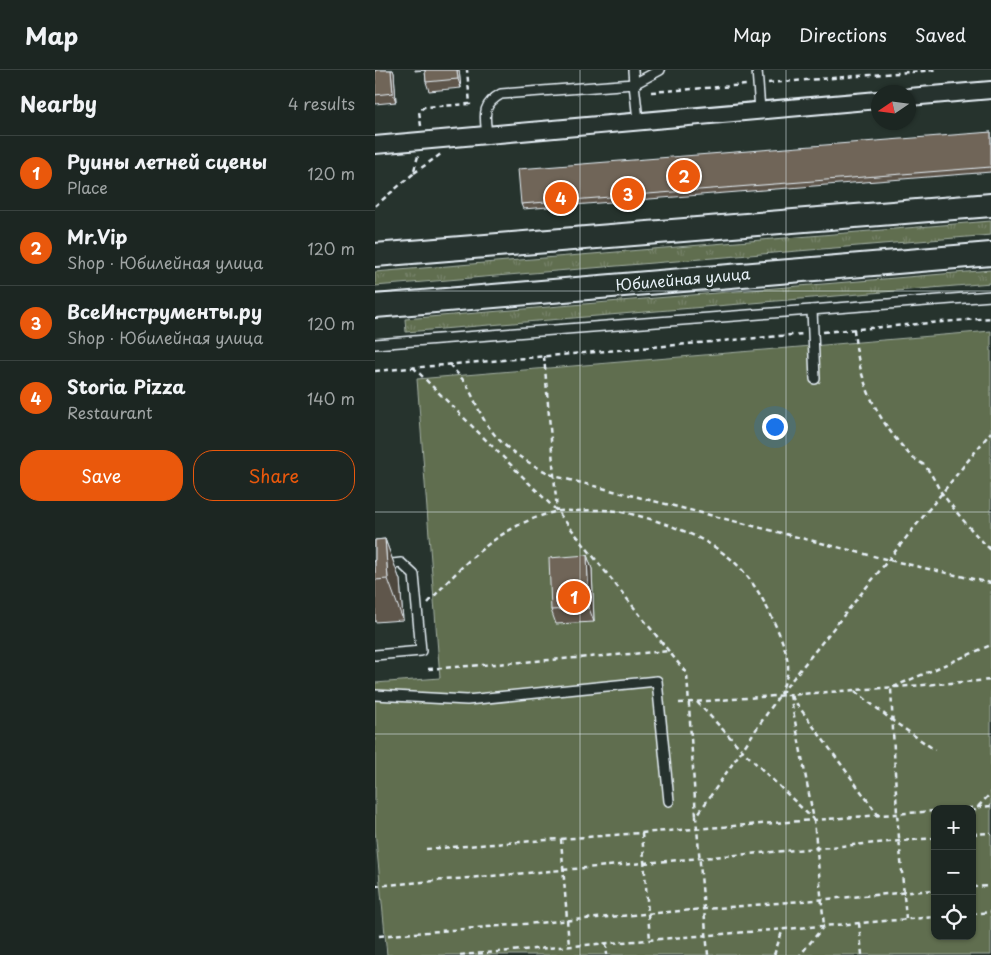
<!DOCTYPE html>
<html lang="en">
<head>
<meta charset="utf-8">
<style>
	body { margin:0; font-family:"Playpen Sans",sans-serif; background:#252e2a; color:#f1f3f6 }
	.controls { position:absolute; right:15px; bottom:15px; display:grid; overflow:hidden; border-radius:10px; box-shadow:0 1px 4px #0004 }
	.controls button { width:45px; height:45px; display:grid; place-items:center; padding:0; border:0; border-bottom:1px solid #3a4340; background:#1c2622; color:#f1f3f6; font:25px sans-serif }
	.compass { position:absolute; left:496px; top:15px; width:45px; height:45px; border-radius:50%; background:#1c2622; box-shadow:0 1px 4px #0004; rotate:257deg }
	.you { position:absolute; left:399px; top:356px; width:18px; height:18px; margin:-12px; border:4px solid #fff; border-radius:50%; background:#1a73e8; box-shadow:0 0 0 8px #1a73e833 }
	.badge { display:grid; place-items:center; width:32px; height:32px; border-radius:50%; background:#ea580c; color:#fff; font-size:16px; font-weight:700 }
	.pin { position:absolute; translate:-50% -50%; border:2px solid #fff; box-shadow:0 1px 5px #0006 }
	.list { margin:0; padding:0; list-style:none }
	h2 { display:flex; justify-content:space-between; align-items:center; height:65px; margin:0; padding:0 20px; font-size:21px }
	h2 small { font-size:16px; font-weight:400; color:#a0a5a5 }
	.list li { display:grid; grid-template-columns:32px 1fr auto; gap:15px; align-items:center; box-sizing:border-box; height:75px; padding:0 20px; border-top:1px solid #3a4340 }
	.list b { display:block; font-size:19px; white-space:nowrap }
	.list p { margin:0; font-size:16px; white-space:nowrap; color:#a0a5a5 }
	.list em { font-size:16px; font-style:normal; color:#a0a5a5 }
	.actions { display:flex; gap:10px; padding:15px 20px }
	.actions a { flex:1; padding:11px 0; border:1px solid #ea580c; border-radius:20px; text-align:center; font-size:18px; color:#ea580c }
	.actions .main { background:#ea580c; color:#fff }
	.icon { flex:none; width:28px; height:28px; fill:none; stroke:currentColor; stroke-width:2; stroke-linecap:round; stroke-linejoin:round }
	.map { position:relative; flex:none; width:616px; height:885px; overflow:hidden }
	header { display:flex; align-items:center; gap:30px; box-sizing:border-box; height:70px; padding:0 25px; background:#1c2622; border-bottom:1px solid #3a4340 }
	header strong { font-size:24px }
	nav { display:flex; gap:28px; margin-inline-start:auto; font-size:18px }
	main { display:flex }
	aside { flex:1; background:#1c2622 }
	.map>svg:first-child { display:block }
	.grass { fill:url(#grass-tufts); stroke:#a4b0a4 }
	.park { fill:#606e50; stroke:#a4b0a4; fill-rule:evenodd }
	.lines { fill:none; stroke-linecap:round; stroke-linejoin:round }
	.service-casing { stroke:#e8f1f8; stroke-width:12 }
	.minor-casing { stroke:#e8f1f8; stroke-width:20 }
	.secondary-casing { stroke:#e8f1f8; stroke-width:26 }
	.path { stroke:#e8f1f8; stroke-width:2.5; stroke-dasharray:5 4; stroke-linecap:butt }
	.service { stroke:#26332d; stroke-width:9 }
	.minor { stroke:#26332d; stroke-width:16 }
	.secondary { stroke:#26332d; stroke-width:22 }
	.wall { fill:#5f574c; stroke:#e8f1f8 }
	.shaded-wall { fill:#4e473e; stroke:#e8f1f8 }
	.building { fill:#6f6558; stroke:#e8f1f8 }
	.grid { fill:none; stroke:#e8f1f8; stroke-width:1; stroke-opacity:0.55 }
	.labels { text-anchor:middle; stroke-width:5; stroke-linejoin:round; paint-order:stroke }
	.street-label { font-size:15px; fill:#e8f1f8; stroke:#26332d }
</style>
</head>
<body>
<header>
<strong>Map</strong>
<nav><a>Map</a><a>Directions</a><a>Saved</a></nav>
</header>
<main>
<aside>
<h2>Nearby<small>4 results</small></h2>
<ul class="list">
<li><span class="badge">1</span><div><b>Руины летней сцены</b><p>Place</p></div><em>120 m</em></li>
<li><span class="badge">2</span><div><b>Mr.Vip</b><p>Shop · Юбилейная улица</p></div><em>120 m</em></li>
<li><span class="badge">3</span><div><b>ВсеИнструменты.ру</b><p>Shop · Юбилейная улица</p></div><em>120 m</em></li>
<li><span class="badge">4</span><div><b>Storia Pizza</b><p>Restaurant</p></div><em>140 m</em></li>
</ul>
<div class="actions"><a class="main">Save</a><a>Share</a></div>
</aside>
<div class="map">
<svg width="616" height="885" viewBox="0 0 616 885">
	<defs>
		<pattern id="grass-tufts" width="24" height="20" patternUnits="userSpaceOnUse" patternTransform="scale(1.25)"><rect width="24" height="20" fill="#606e50"/><path d="M3 7l-1-3M5 7V3M7 7l1-3M15 17l-1-3M17 17v-4M19 17l1-3" fill="none" stroke="#77836a"/></pattern>
	</defs>
	<rect width="100%" height="100%" fill="#26332d"/>
	<filter id="ink" filterUnits="userSpaceOnUse"><feTurbulence type="fractalNoise" baseFrequency=".02" numOctaves="2"/><feDisplacementMap in="SourceGraphic" scale="10" xChannelSelector="R" yChannelSelector="G"/><feConvolveMatrix kernelMatrix="1 2 1 2 8 2 1 2 1" color-interpolation-filters="sRGB"/></filter>
	<g filter="url(#ink)">
		<g class="grass">
			<path d="M 616,151 L 616,165 L 0,216 L 0,202 Z"/>
			<path d="M 616,200 L 616,213 L 31,262 L 30,249 Z"/>
		</g>
		<path class="park" d="M 616,261 L 616,885 L 12,885 L 0,760 L 0,613 L 65,608 L 42,309 ZM 560,739 L 597,739 L 597,866 L 560,866 Z"/>
		<g class="lines">
			<defs>
				<g id="service">
					<path d="M 258,0 L 259,14 L 285,0"/>
					<path d="M 382,0 L 385,40"/>
					<path d="M 112,65 C 110,46 106,35 126,24 L 259,14 L 263,50"/>
					<path d="M 437,240 L 440,309"/>
					<path d="M 0,274 L 616,226"/>
					<path d="M 0,496 L 26,493 L 39,505 L 46,581 L 0,585"/>
					<path d="M 0,625 L 92,630 L 282,611 L 294,731"/>
				</g>
				<g id="minor">
					<path d="M 534,27 L 616,20"/>
					<path d="M 0,75 L 503,30"/>
				</g>
				<g id="secondary">
					<path d="M 0,185 L 616,135"/>
					<path d="M 0,236 L 616,184"/>
				</g>
			</defs>
			<use href="#service" class="service-casing"/>
			<use href="#minor" class="minor-casing"/>
			<use href="#secondary" class="secondary-casing"/>
			<g class="path">
				<path d="M 393,13 L 561,0"/>
				<path d="M 276,22 L 372,15"/>
				<path d="M 46,56 L 44,41 L 49,37 L 95,34 L 92,0"/>
				<path d="M 39,103 L 66,84"/>
				<path d="M 0,136 L 38,104 L 43,86"/>
				<path d="M 479,259 C 483,309 500,348 535,385 C 539,390 546,392 550,396 C 557,404 561,414 566,422 C 581,442 598,463 616,480"/>
				<path d="M 448,262 L 616,248"/>
				<path d="M 169,286 L 182,441"/>
				<path d="M 74,294 C 80,301 87,308 92,315 C 100,330 105,346 116,360 C 131,381 157,395 179,406 L 514,490 L 616,513"/>
				<path d="M 38,297 L 182,441 L 312,604 L 321,746"/>
				<path d="M 0,301 L 428,264"/>
				<path d="M 53,533 C 90,492 124,456 179,442 C 187,440 195,441 202,441 C 216,440 233,439 247,442 C 285,450 328,465 357,490 C 376,507 389,530 399,552 C 405,565 412,581 413,595 C 414,604 408,616 405,624"/>
				<path d="M 53,599 L 295,581"/>
				<path d="M 480,621 L 518,651 L 560,680"/>
				<path d="M 415,625 L 439,750 L 449,856 L 425,885"/>
				<path d="M 416,626 L 504,746"/>
				<path d="M 322,632 L 367,680 L 438,749"/>
				<path d="M 304,633 L 616,610"/>
				<path d="M 584,739 L 616,736"/>
				<path d="M 597,743 L 616,723"/>
				<path d="M 267,763 L 275,870"/>
				<path d="M 597,764 L 616,763"/>
				<path d="M 186,769 L 194,876"/>
				<path d="M 51,779 L 560,741"/>
				<path d="M 0,816 L 560,768"/>
				<path d="M 597,817 L 616,816"/>
				<path d="M 597,844 L 616,842"/>
				<path d="M 531,849 L 522,744 L 516,618 L 616,575"/>
				<path d="M 484,853 L 487,885"/>
				<path d="M 4,866 L 560,820"/>
				<path d="M 231,873 L 232,885"/>
				<path d="M 85,885 L 560,847"/>
				<path d="M 333,885 L 321,747 L 404,626 L 616,362"/>
				<path d="M 399,885 L 408,859"/>
			</g>
			<use href="#service" class="service"/>
			<use href="#minor" class="minor"/>
			<use href="#secondary" class="secondary"/>
		</g>
		<g class="wall">
			<path d="M 0,0 L 18,0 L 19,3 L 21,32 L 0,34 Z"/>
			<path d="M 40,0 L 84,0 L 86,18 L 54,21 L 51,12 L 50,0 L 40,1 Z"/>
			<path d="M 616,62 L 616,102 L 148,139 L 146,134 Z"/>
			<path d="M 10,469 L 25,510 L 28,550 L 0,552 L 0,470 Z"/>
			<path d="M 212,485 L 217,499 L 219,552 L 181,554 L 176,540 Z"/>
		</g>
		<g class="shaded-wall">
			<path d="M 16,0 L 18,0 L 19,3 L 21,32 L 18,23 Z"/>
			<path d="M 82,0 L 84,0 L 86,18 L 83,9 Z"/>
			<path d="M 10,469 L 25,510 L 28,550 L 13,509 Z"/>
			<path d="M 212,485 L 217,499 L 219,552 L 214,538 Z"/>
		</g>
		<g class="building">
			<path d="M 0,0 L 16,0 L 18,23 L 0,25 Z"/>
			<path d="M 50,0 L 82,0 L 83,9 L 51,12 Z"/>
			<path d="M 616,62 L 616,97 L 146,134 L 143,99 Z"/>
			<path d="M 10,469 L 13,509 L 0,510 L 0,470 Z"/>
			<path d="M 212,485 L 214,538 L 176,540 L 174,488 Z"/>
		</g>
	</g>
	<path class="grid" d="M 205,0 L 205,885M 411,0 L 411,885M 0,221 L 616,221M 0,442 L 616,442M 0,664 L 616,664"/>
	<g class="labels">
		<g class="street-label">
			<text transform="translate(308 210) rotate(-5)" y="5">Юбилейная улица</text>
		</g>
	</g>
</svg>
<div class="controls">
<button>+</button>
<button>−</button>
<button><svg class="icon" aria-label="locate" viewBox="0 0 24 24"><circle cx="12" cy="12" r="6"/><path d="M12 2v4M12 18v4M2 12h4M18 12h4"/></svg></button>
</div>
<svg class="compass" viewBox="-18 -18 36 36"><path d="M0-13l5 13h-10z" fill="#e53935"/><path d="M0 13l5-13h-10z" fill="#a0a5a5"/></svg>
<div class="you"></div>
<div class="pin badge" style="left:199px;top:527px">1</div>
<div class="pin badge" style="left:309px;top:106px">2</div>
<div class="pin badge" style="left:253px;top:124px">3</div>
<div class="pin badge" style="left:186px;top:128px">4</div>
</div>
</main>
</body>
</html>
